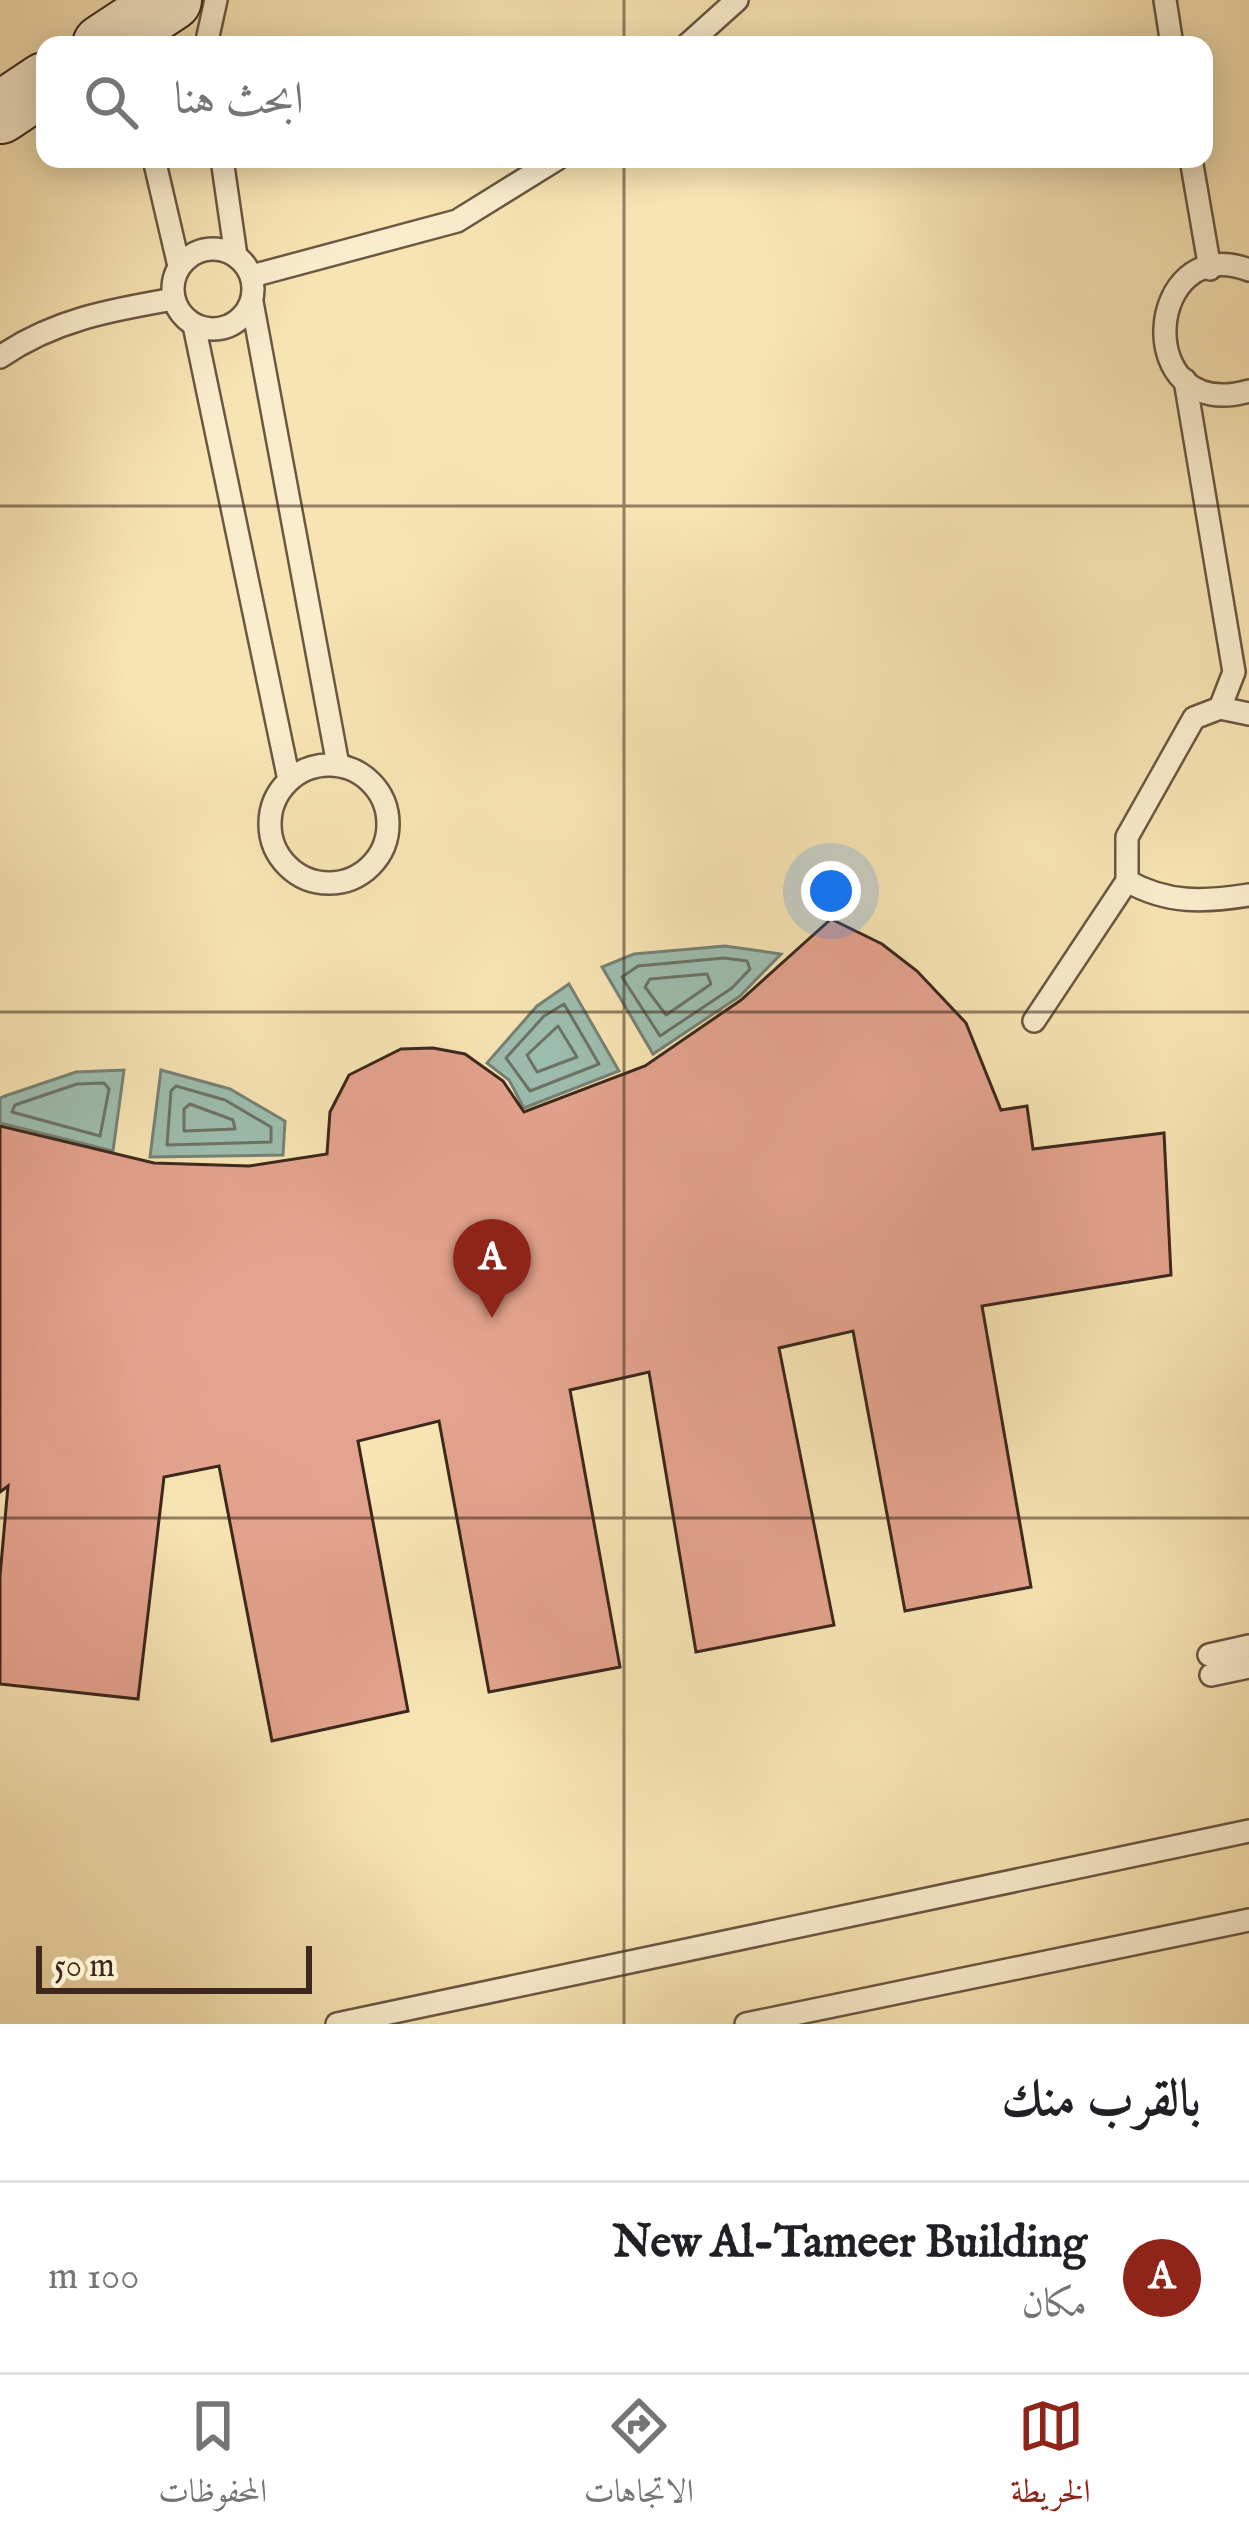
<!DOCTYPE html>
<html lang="ar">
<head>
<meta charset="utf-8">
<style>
	body { margin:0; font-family:"IM FELL English",Amiri,serif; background:#f6f6f6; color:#202124; direction:rtl }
	.scale { position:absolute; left:36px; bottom:30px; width:276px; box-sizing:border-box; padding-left:12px; border:6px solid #3c281c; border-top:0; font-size:33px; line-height:42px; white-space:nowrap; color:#3c281c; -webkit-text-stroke:9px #faedce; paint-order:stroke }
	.you { position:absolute; left:831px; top:891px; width:42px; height:42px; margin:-30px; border:9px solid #fff; border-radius:50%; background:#1a73e8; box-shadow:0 0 0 18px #1a73e833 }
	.badge { display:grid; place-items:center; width:78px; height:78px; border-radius:50%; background:#8f2418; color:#fff; font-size:39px; font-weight:700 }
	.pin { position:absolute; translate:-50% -99px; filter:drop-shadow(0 3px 6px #0008) }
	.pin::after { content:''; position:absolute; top:63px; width:42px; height:36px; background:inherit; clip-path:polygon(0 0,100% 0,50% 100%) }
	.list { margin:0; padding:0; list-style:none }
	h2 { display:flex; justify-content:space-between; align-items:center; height:156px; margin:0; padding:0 48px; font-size:51px }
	h2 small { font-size:39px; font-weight:400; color:#757577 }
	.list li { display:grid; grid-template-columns:78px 1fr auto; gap:36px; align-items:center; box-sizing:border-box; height:192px; padding:0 48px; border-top:3px solid #e0e0e0 }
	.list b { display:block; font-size:45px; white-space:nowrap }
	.list p { margin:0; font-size:39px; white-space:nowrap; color:#757577 }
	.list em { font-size:39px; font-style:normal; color:#757577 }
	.icon { flex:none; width:66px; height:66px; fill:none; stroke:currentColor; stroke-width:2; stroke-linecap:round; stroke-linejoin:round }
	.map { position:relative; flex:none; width:1249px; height:2024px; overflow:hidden; direction:ltr }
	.search { position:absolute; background:#fff; box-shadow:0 6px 30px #0003; left:36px; right:36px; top:36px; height:132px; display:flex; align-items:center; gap:30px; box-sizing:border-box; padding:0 42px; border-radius:24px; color:#757577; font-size:45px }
	.sheet { height:348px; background:#fff }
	nav { display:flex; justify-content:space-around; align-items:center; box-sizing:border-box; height:168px; border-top:3px solid #e0e0e0; background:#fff; font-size:33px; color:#757577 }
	nav a { display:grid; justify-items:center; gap:6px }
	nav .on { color:#8f2418 }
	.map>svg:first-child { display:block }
	.water { fill:#9dbeb0; stroke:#768275; stroke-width:3 }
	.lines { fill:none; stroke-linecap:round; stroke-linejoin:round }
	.shore { stroke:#6c7366; stroke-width:3 }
	.building { fill:#e4a38e; stroke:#3c281c; stroke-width:3 }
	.lane-casing { stroke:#6b5742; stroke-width:26 }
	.secondary-casing { stroke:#3c281c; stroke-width:64 }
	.lane { stroke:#faedce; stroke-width:21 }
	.secondary { stroke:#faedce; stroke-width:60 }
	.grid { fill:none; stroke:#3c281c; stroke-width:3; stroke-opacity:0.55 }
</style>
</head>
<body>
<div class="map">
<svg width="1249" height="2024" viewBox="0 0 1249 2024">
	<rect width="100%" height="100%" fill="#f8e4b3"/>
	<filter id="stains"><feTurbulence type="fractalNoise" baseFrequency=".00167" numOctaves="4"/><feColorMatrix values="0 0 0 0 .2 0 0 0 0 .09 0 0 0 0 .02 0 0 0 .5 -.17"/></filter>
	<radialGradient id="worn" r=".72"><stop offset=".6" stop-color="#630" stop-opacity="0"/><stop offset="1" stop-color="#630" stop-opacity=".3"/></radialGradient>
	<g class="water">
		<path d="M 725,946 L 781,954 L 740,996 L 653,1054 L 602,967 L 634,954 Z"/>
		<path d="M 569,984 L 619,1071 L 524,1108 L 509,1080 L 487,1063 L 537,1006 Z"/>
		<path d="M 124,1070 L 113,1151 L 0,1123 L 0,1098 L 5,1096 L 76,1072 Z"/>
		<path d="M 161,1070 L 230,1089 L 285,1121 L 283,1155 L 150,1157 Z"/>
	</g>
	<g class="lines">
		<g class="shore">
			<path d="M 724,958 L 747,961 L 750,969 L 732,988 L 660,1036 L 622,977 L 638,966 Z"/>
			<path d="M 707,974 L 711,984 L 666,1015 L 645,987 L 650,979 Z"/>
			<path d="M 564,1004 L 599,1064 L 530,1091 L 506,1058 L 544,1016 Z"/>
			<path d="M 558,1026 L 577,1057 L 537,1072 L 527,1055 Z"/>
			<path d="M 104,1083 L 109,1089 L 100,1136 L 12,1112 L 15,1105 L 77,1084 Z"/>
			<path d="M 176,1086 L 225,1100 L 271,1127 L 271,1142 L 167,1145 L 171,1091 Z"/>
			<path d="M 190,1104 L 233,1120 L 235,1129 L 184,1131 L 184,1109 Z"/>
		</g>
	</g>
	<path class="building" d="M 831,919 L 882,944 L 917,971 L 966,1023 L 1001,1110 L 1027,1106 L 1033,1149 L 1164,1133 L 1171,1275 L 982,1306 L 1031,1587 L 905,1611 L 853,1331 L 779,1348 L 834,1625 L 696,1652 L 649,1372 L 570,1390 L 620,1667 L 489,1692 L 439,1421 L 358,1441 L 408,1711 L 272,1741 L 219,1466 L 164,1477 L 138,1699 L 0,1684 L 0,1576 L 8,1486 L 0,1492 L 0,1126 L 154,1163 L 249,1166 L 327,1154 L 330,1112 L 349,1075 L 401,1049 L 433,1048 L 465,1054 L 503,1081 L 524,1112 L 645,1066 L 741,1000 Z"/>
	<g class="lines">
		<defs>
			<g id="lane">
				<path d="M 1165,0 L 1172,45"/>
				<path d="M 206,45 L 216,0"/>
				<path d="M 687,45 L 737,0"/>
				<path d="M 154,159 L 179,266"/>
				<path d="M 222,159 L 236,256"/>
				<path d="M 1191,159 L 1210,269"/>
				<circle cx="213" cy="289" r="40"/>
				<path d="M 1249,270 C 1144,230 1130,425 1249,391"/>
				<path d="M 252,276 L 457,221 L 557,159"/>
				<path d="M 252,302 L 338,765"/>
				<path d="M 194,325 L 289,780"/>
				<path d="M 0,357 C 54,320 110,310 174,299"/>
				<path d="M 1185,380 L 1234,672 L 1220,708"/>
				<circle cx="329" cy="824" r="59"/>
				<path d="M 1127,881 C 1168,904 1204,902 1249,895"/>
				<path d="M 1034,1021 L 1127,881 L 1127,837 L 1194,718 L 1220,708 L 1249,714"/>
				<path d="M 1209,1655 L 1249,1646"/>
				<path d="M 1211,1675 L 1249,1667"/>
				<path d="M 337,2024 L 1249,1831"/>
				<path d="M 746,2024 L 1249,1920"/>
			</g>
			<g id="secondary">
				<path d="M 103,45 L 171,0"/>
				<path d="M 0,113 L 45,83"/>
			</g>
		</defs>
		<use href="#lane" class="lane-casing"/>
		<use href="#secondary" class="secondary-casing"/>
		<use href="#lane" class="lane"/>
		<use href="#secondary" class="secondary"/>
	</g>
	<path class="grid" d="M 624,0 L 624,45M 624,159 L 624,2024M 0,506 L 1249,506M 0,1012 L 1249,1012M 0,1518 L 1249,1518"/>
	<rect width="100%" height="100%" filter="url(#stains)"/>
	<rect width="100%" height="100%" fill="url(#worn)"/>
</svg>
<div class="scale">50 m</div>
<div class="you"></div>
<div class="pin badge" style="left:492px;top:1318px">A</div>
<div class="search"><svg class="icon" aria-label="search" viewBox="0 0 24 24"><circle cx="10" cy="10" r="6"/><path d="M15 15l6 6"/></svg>ابحث هنا</div>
</div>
<section class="sheet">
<h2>بالقرب منك<small></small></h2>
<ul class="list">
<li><span class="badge">A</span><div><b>New Al-Tameer Building</b><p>مكان</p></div><em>100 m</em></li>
</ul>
</section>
<nav>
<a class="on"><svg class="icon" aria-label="map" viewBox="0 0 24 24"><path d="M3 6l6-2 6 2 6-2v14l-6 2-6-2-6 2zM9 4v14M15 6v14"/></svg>الخريطة</a>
<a><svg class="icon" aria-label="directions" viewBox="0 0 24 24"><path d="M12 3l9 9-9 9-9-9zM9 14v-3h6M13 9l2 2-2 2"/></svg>الاتجاهات</a>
<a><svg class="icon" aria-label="saved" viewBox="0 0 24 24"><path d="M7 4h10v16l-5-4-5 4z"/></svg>المحفوظات</a>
</nav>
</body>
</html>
